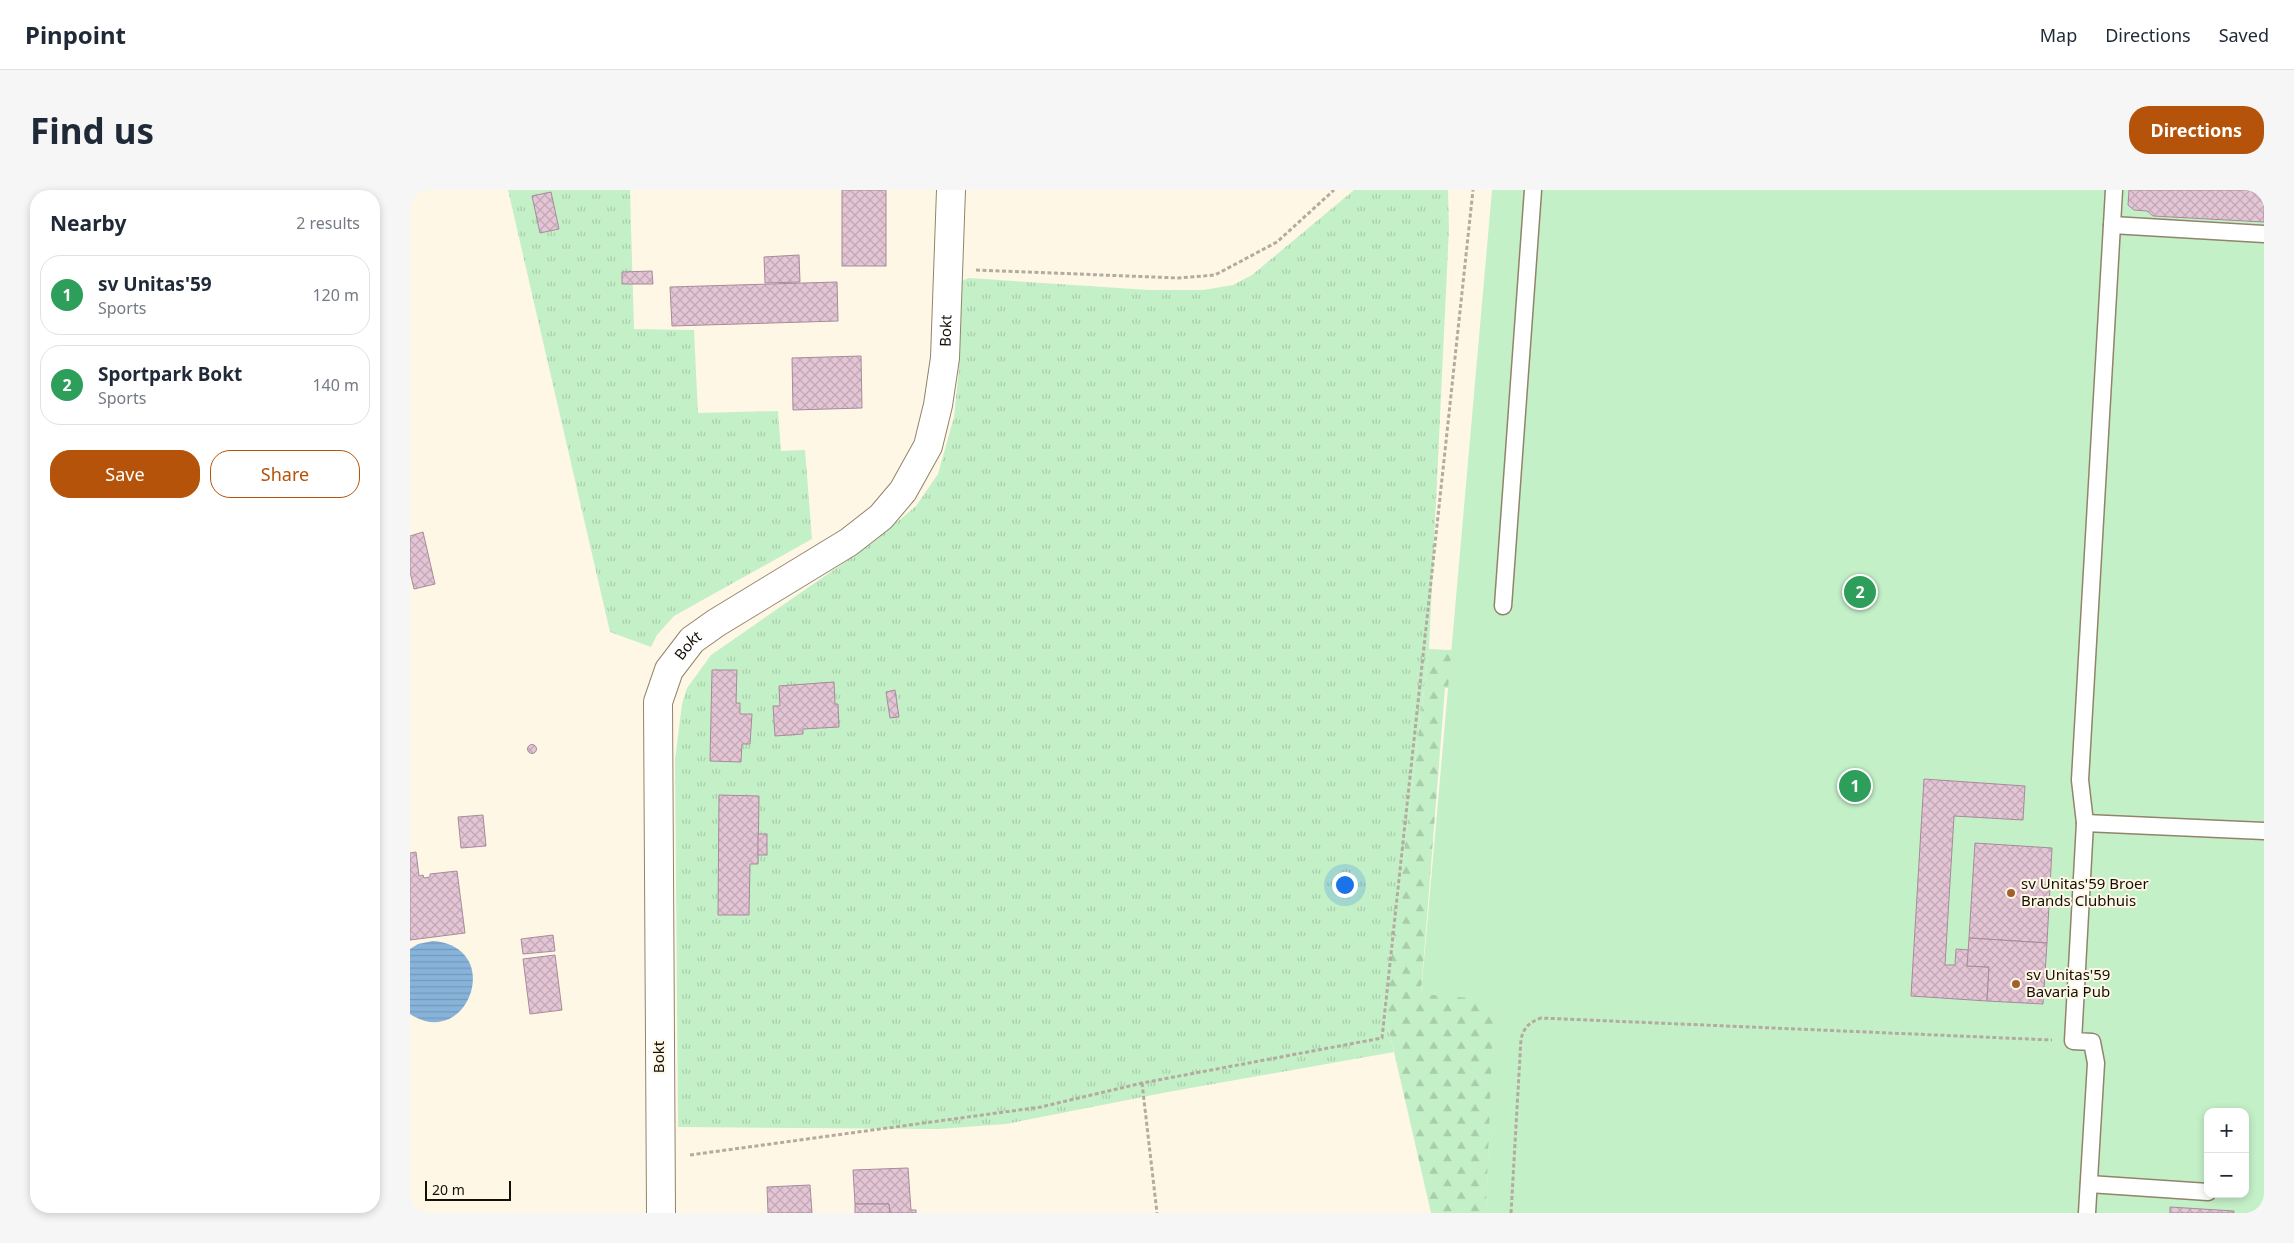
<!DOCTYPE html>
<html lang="en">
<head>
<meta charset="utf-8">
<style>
	body { margin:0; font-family:"Noto Sans",sans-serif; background:#f6f6f7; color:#1f2937 }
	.controls { position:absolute; right:15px; bottom:15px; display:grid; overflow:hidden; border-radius:10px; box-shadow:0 2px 8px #0003 }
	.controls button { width:45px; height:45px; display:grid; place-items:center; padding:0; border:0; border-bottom:1px solid #e0e1e3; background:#fff; color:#1f2937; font:25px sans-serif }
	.scale { position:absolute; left:15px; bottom:12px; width:86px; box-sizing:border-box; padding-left:5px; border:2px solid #140f06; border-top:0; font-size:14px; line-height:18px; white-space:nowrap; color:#140f06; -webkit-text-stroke:4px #fff7e6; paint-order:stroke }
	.you { position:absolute; left:934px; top:694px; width:18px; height:18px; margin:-12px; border:4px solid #fff; border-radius:50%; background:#1a73e8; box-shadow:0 0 0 8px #1a73e833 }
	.badge { display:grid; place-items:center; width:32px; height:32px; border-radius:50%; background:#b45309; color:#fff; font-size:16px; font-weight:700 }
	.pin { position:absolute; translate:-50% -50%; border:2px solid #fff; box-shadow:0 1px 5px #0006 }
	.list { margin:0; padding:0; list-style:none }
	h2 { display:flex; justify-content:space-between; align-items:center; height:65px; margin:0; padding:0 20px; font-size:21px }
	h2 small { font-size:16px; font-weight:400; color:#747a83 }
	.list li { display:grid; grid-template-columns:32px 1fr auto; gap:15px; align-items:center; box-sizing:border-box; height:80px; margin:0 10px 10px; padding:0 10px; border:1px solid #e0e1e3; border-radius:20px }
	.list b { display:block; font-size:19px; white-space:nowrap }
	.list p { margin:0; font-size:16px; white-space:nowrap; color:#747a83 }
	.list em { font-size:16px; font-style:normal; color:#747a83 }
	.actions { display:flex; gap:10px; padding:15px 20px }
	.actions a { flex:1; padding:11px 0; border:1px solid #b45309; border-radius:20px; text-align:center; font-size:18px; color:#b45309 }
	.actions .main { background:#b45309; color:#fff }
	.map { position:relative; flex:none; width:1854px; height:1023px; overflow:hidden; border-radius:20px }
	header { display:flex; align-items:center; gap:30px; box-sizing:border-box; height:70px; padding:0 25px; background:#fff; border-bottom:1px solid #e0e1e3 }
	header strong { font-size:24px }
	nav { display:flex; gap:28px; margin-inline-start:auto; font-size:18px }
	.intro { display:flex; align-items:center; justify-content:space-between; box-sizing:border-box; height:120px; padding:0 30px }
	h1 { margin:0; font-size:35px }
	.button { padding:12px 22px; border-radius:20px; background:#b45309; color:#fff; font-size:18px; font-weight:700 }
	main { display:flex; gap:30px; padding:0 30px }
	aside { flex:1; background:#fff; border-radius:20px; box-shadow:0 2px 8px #0003 }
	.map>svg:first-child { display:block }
	.grass { fill:url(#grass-tufts) }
	.forest { fill:url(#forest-firs) }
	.park { fill:#c4f0c8; fill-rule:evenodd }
	.water { fill:url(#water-rules) }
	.building { fill:url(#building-cross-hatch); stroke:#a78b9a }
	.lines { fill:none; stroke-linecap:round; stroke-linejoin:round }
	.service-casing { stroke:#91846b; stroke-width:19 }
	.minor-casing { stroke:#91846b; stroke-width:30 }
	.path { stroke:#b3ac9e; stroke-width:3; stroke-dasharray:4 2.5; stroke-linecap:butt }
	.service { stroke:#fff; stroke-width:16 }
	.minor { stroke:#fff; stroke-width:28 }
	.poi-dot { fill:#a15f2c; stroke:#fff7e6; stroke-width:2 }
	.labels { text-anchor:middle; stroke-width:4; stroke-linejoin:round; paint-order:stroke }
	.street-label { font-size:15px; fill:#140f06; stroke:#fff7e6 }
	.poi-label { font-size:15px; fill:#140f06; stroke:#fff7e6; text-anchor:start }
</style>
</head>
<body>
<header>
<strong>Pinpoint</strong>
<nav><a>Map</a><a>Directions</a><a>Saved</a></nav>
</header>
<div class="intro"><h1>Find us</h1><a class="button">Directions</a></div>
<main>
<aside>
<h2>Nearby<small>2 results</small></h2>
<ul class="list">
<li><span class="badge" style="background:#2e9e5b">1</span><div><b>sv Unitas'59</b><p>Sports</p></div><em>120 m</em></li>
<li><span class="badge" style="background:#2e9e5b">2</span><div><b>Sportpark Bokt</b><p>Sports</p></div><em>140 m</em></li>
</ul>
<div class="actions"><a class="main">Save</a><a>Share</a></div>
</aside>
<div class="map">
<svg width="1854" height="1023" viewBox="0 0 1854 1023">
	<defs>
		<pattern id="grass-tufts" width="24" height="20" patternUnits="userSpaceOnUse" patternTransform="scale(1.25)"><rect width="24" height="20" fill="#c4f0c8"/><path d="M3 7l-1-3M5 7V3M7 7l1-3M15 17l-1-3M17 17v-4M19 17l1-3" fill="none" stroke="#a8cdaa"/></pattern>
		<pattern id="forest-firs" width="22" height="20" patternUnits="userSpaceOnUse" patternTransform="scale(1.25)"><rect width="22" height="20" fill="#c4f0c8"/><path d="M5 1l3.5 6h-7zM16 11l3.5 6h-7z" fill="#a8cdaa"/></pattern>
		<pattern id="water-rules" width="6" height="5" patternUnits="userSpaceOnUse" patternTransform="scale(1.25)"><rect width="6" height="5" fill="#87b3da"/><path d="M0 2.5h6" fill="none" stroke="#7499ba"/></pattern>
		<pattern id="building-cross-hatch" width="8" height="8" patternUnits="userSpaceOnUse" patternTransform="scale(1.25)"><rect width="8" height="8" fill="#e3c5d5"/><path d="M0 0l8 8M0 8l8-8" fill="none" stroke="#c2a8b5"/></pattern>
	</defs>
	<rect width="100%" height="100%" fill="#fff7e6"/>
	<g class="grass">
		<path d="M 98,0 L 220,0 L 224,139 L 284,140 L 288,223 L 368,221 L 371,261 L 395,260 L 402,349 L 264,426 L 247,445 L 241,457 L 200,442 Z"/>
		<path d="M 944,0 L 1038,0 L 1039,38 L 1019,459 L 977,801 L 973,814 L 984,862 L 758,902 L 596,934 L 529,939 L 268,937 L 265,570 L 272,514 L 277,498 L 301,465 L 461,354 L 506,316 L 528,284 L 544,227 L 549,179 L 551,91 L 559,88 L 739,100 L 793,100 L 823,95 L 842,85 Z"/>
	</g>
	<path class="forest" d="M 1019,459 L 1183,467 L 1206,496 L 1035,498 L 1011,803 L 1085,809 L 1076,1023 L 1021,1023 L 973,814 L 977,801 Z"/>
	<path class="park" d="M 1082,0 L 1854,0 L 1854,1023 L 1076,1023 L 1084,810 L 1011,804 ZM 1798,922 L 1835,922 L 1835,1004 L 1798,1004 Z"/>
	<path class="water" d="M 23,751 C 96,757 57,862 0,824 L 0,759 L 8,754 Z"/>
	<g class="building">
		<rect x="432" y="0" width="44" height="76"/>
		<path d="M 1719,0 L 1854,0 L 1854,32 L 1743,26 L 1737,21 L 1724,20 L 1718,15 Z"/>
		<path d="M 141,2 L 149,39 L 130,43 L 122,6 Z"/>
		<path d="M 389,65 L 390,92 L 355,93 L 354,67 Z"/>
		<path d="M 242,81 L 243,94 L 212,94 L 212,82 Z"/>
		<path d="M 427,92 L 428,131 L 262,136 L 260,97 Z"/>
		<path d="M 451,166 L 452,218 L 383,220 L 382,168 Z"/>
		<path d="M 13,342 L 25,394 L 4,399 L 0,382 L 0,346 Z"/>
		<path d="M 302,480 L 327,480 L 326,513 L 330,513 L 330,524 L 342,524 L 340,554 L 332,554 L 331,572 L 300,571 Z"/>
		<path d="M 424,492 L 425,514 L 428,514 L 429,537 L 393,539 L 393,544 L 365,546 L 363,516 L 370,516 L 369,496 Z"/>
		<path d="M 485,500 L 489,527 L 480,528 L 476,502 Z"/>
		<circle cx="122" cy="559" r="4.5"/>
		<path d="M 1514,589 L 1615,596 L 1613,630 L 1544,626 L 1535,775 L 1545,775 L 1546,759 L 1559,760 L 1557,776 L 1579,777 L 1577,811 L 1501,806 Z"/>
		<path d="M 309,605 L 349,606 L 348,674 L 340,674 L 339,725 L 308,725 Z"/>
		<path d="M 73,625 L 76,656 L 51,658 L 48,627 Z"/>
		<rect x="348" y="644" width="9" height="21"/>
		<path d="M 1565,653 L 1642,658 L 1637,753 L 1559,748 Z"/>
		<path d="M 6,662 L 9,686 L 13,685 L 14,688 L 20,687 L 20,684 L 47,681 L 55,743 L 0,750 L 0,663 Z"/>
		<path d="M 143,745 L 145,761 L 113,764 L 111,749 Z"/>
		<path d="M 1559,748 L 1637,753 L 1633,814 L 1577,811 L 1579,777 L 1557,776 Z"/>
		<path d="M 145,765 L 152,820 L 120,824 L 113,769 Z"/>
		<path d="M 498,978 L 501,1020 L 506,1020 L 506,1023 L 480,1023 L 479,1014 L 445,1014 L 443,980 Z"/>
		<path d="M 400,995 L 402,1023 L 358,1023 L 357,997 Z"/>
		<path d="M 445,1014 L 479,1014 L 480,1023 L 445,1023 Z"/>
		<path d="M 1760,1017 L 1824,1021 L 1824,1023 L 1760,1023 Z"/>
	</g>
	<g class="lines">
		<defs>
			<g id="service">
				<path d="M 1702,35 L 1854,44"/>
				<path d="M 1093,416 L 1123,0"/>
				<path d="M 1675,633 L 1854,641"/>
				<path d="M 1679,994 L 1798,1002"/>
				<path d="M 1677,1023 L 1686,873 L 1682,852 L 1663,851 L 1675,633 L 1670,590 L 1704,0"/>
			</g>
			<g id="minor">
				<path id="s1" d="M 251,1023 L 248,512 L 259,480 L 282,450 L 306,433 L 439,352 L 471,327 L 493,301 L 518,256 L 528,215 L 535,168 L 541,0"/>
			</g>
		</defs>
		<use href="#service" class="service-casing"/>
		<use href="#minor" class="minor-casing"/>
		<g class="path">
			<path d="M 566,80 L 768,88 L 805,85 L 867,52 L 924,0"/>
			<path d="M 732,893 L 747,1023"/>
			<path d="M 280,965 L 631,917 L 732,893 L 972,848 L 1063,0"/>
			<path d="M 1101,1023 L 1111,849 C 1114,837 1120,832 1131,828 L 1642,850"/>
		</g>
		<use href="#service" class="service"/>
		<use href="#minor" class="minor"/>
	</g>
	<g class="poi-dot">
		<circle cx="1601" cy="703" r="5"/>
		<circle cx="1606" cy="794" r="5"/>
	</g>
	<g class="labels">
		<g class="street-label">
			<text dy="5" stroke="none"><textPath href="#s1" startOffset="1011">Bokt</textPath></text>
			<text dy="5" stroke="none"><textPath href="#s1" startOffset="576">Bokt</textPath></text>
			<text transform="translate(249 867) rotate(-90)" y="5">Bokt</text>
		</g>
		<g class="poi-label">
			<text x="1611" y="699">sv Unitas'59 Broer<tspan x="1611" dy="17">Brands Clubhuis</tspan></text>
			<text x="1616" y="790">sv Unitas'59<tspan x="1616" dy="17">Bavaria Pub</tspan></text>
		</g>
	</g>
</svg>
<div class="controls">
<button>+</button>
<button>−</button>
</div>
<div class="scale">20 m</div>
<div class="you"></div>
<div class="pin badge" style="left:1445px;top:596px;background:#2e9e5b">1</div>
<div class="pin badge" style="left:1450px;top:402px;background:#2e9e5b">2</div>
</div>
</main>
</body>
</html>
